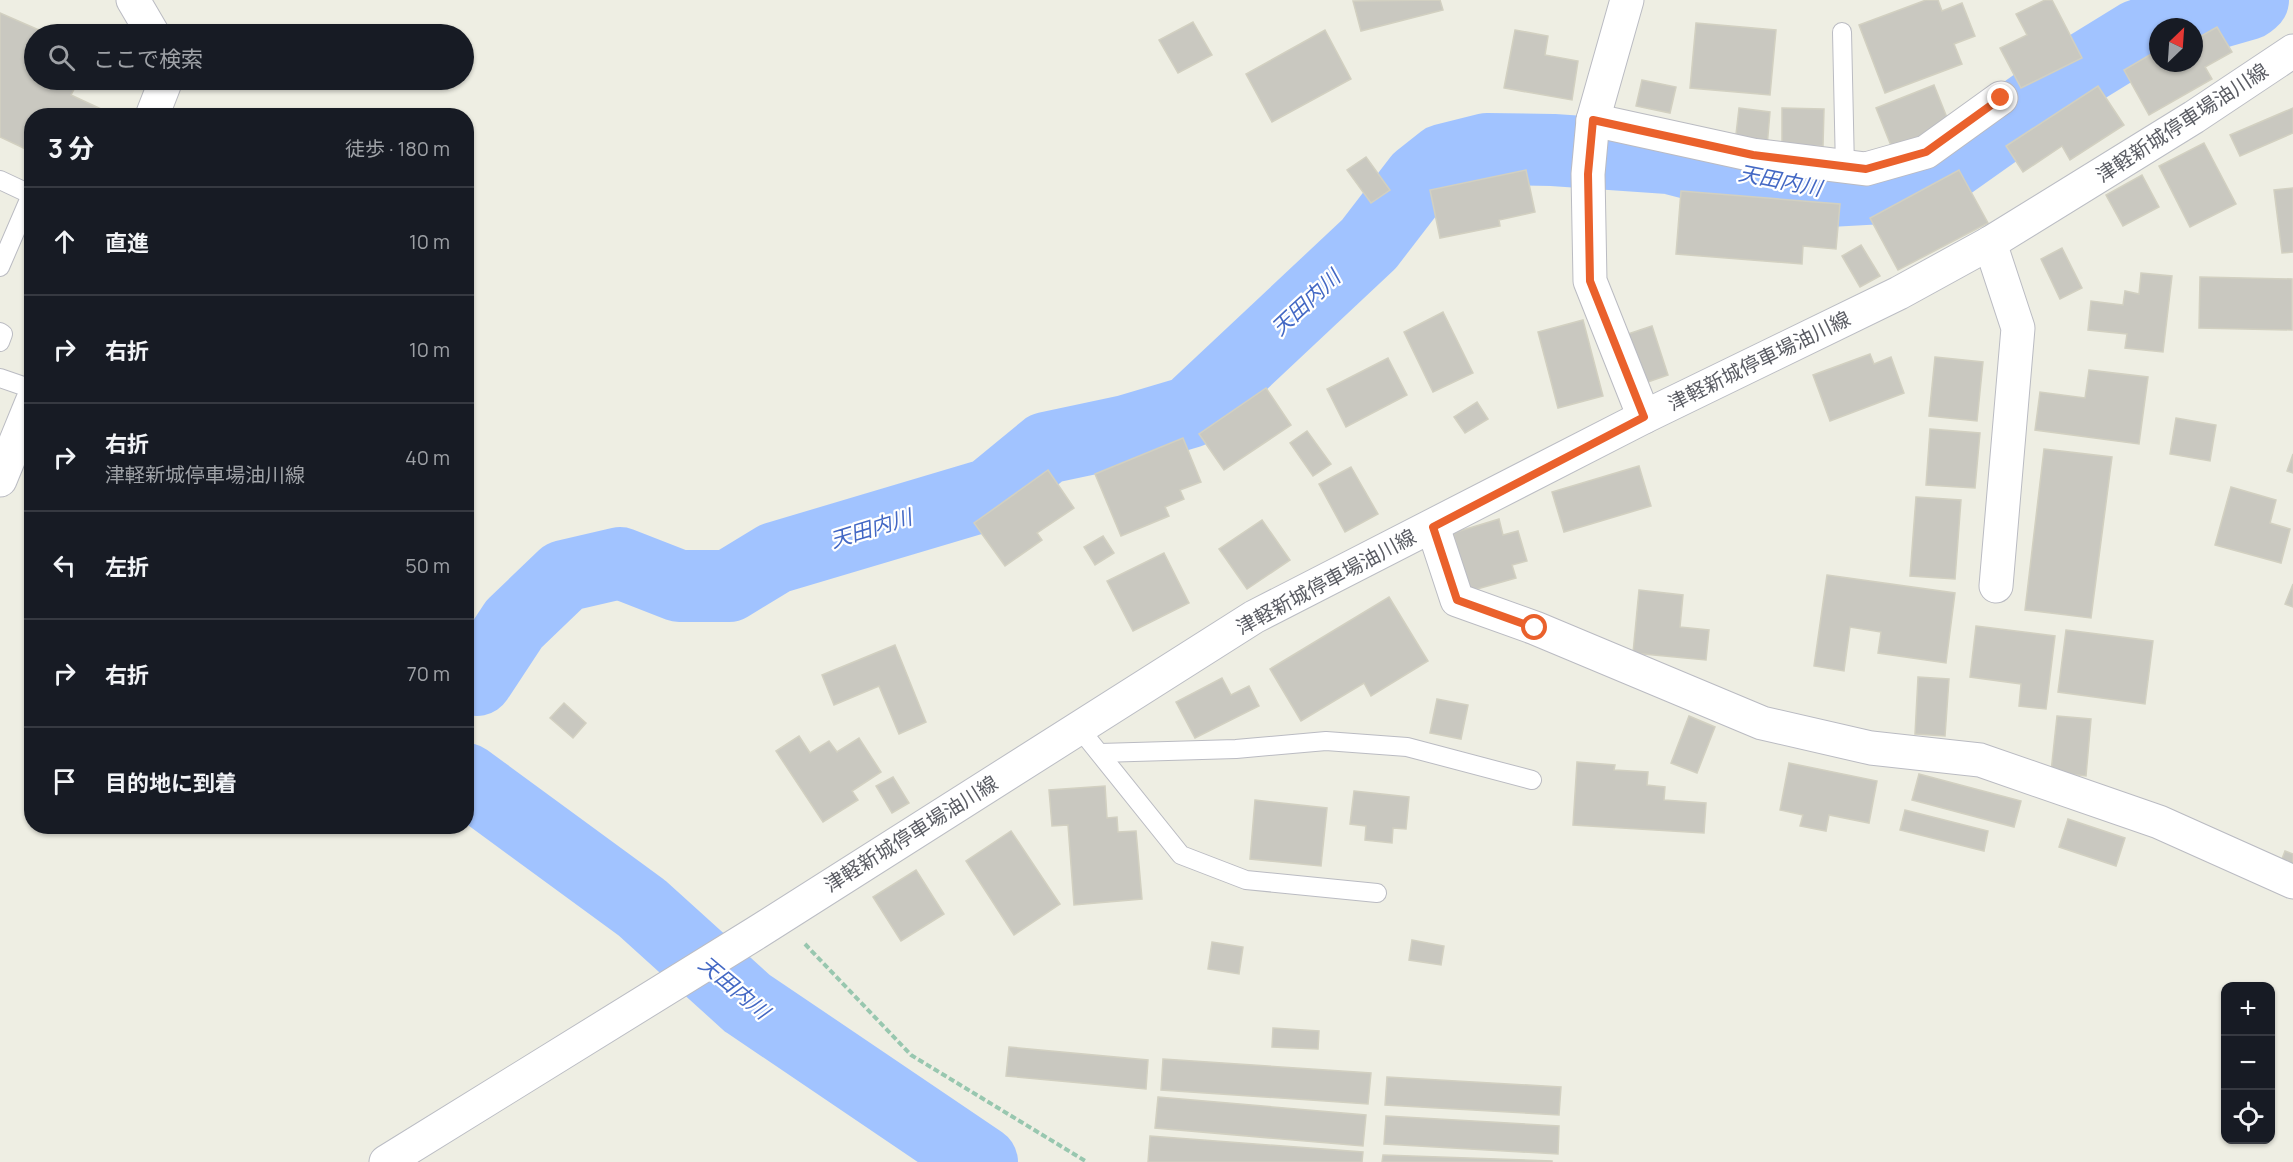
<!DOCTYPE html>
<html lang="ja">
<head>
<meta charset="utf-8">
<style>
	body { margin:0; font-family:Manrope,"Noto Sans JP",sans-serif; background:#20242c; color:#f1f3f6 }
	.controls { position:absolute; right:18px; bottom:18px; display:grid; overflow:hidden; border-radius:12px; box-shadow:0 2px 4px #0004 }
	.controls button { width:54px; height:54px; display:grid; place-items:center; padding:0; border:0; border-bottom:2px solid #363941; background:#171b24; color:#f1f3f6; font:30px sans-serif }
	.compass { position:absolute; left:2149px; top:18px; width:54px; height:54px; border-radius:50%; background:#171b24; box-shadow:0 2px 4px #0004; rotate:25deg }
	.stop { position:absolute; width:18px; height:18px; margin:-14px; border:4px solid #ea612c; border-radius:50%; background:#fff }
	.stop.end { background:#ea612c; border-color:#fff; box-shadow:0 2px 6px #0008 }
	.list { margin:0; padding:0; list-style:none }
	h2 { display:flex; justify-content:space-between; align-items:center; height:78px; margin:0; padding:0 24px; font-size:26px }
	h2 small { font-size:20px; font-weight:400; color:#9ea1a6 }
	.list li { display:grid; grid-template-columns:39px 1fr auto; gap:18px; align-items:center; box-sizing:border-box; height:108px; padding:0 24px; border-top:2px solid #363941 }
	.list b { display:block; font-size:22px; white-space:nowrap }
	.list p { margin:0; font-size:20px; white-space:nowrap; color:#9ea1a6 }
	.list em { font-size:20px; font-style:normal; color:#9ea1a6 }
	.icon { flex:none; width:33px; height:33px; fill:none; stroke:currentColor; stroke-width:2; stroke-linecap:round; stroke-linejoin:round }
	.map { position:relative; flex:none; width:2293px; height:1162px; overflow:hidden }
	.search { position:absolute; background:#171b24; box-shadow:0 2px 4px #0004; left:24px; top:24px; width:450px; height:66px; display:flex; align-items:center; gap:15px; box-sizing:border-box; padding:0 21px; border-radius:33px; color:#9ea1a6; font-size:22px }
	.panel { position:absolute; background:#171b24; box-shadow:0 2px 4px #0004; left:24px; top:108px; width:450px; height:726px; border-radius:24px }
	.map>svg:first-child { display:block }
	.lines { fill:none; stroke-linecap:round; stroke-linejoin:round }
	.river { stroke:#a1c3ff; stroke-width:72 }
	.building { fill:#c9c8c0; stroke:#d2d0c1; stroke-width:1.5 }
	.lane-casing { stroke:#babbc2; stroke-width:20 }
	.street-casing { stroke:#babbc2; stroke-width:35 }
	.secondary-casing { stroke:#bbbdc4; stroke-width:35 }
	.path { stroke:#98c7af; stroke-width:4; stroke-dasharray:6 3; stroke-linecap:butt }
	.lane { stroke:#fff; stroke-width:18 }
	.street { stroke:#fff; stroke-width:33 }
	.secondary { stroke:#fff; stroke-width:33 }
	.route { stroke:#ea612c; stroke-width:8 }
	.labels { text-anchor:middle; stroke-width:4.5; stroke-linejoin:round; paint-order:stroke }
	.street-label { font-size:20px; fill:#5b5d64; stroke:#fff }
	.water-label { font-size:21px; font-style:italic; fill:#4368c4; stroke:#fff }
</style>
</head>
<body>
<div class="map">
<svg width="2293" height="1162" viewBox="0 0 2293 1162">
	<rect width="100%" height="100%" fill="#eeeee3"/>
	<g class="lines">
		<g class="river">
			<path d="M 2168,27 L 2248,4 L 2253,0"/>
			<path d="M 477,680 L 514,624 L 564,576 L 620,563 L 679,586 L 729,586 L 775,558 L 990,494 L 1046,448 L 1126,431 L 1190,412 L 1369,244 L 1419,179 L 1443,160 L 1487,149 L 1553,150 L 1669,158 L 1735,175 L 1828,191 L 1883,188 L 1939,172 L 2087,67 L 2139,35 L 2158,30"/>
			<path d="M 466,779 L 642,908 L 747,1003 L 982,1162"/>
		</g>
	</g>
	<g class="building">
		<path d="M 1440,0 L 1443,10 L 1361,31 L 1353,1 Z"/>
		<path d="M 1926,0 L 1938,0 L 1942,11 L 1962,3 L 1975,36 L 1954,44 L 1962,64 L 1885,93 L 1859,25 Z"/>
		<path d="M 2045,0 L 2052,0 L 2082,58 L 2021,88 L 2000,48 L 2027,35 L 2016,14 Z"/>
		<path d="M 0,13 L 48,34 L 34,34 L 34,80 L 79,80 L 71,95 L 103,110 L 101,116 L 32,116 L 32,152 L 0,137 Z"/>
		<path d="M 1193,22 L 1212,55 L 1178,73 L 1159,40 Z"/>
		<path d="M 1696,23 L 1776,30 L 1770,95 L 1690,88 Z"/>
		<path d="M 2217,27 L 2232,52 L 2205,67 L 2212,79 L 2149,115 L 2124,70 L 2158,50 L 2158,63 L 2194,63 L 2194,40 Z"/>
		<path d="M 1325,30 L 1351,79 L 1272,122 L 1246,74 Z"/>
		<path d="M 1515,30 L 1548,36 L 1545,55 L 1578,61 L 1572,100 L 1504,88 Z"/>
		<path d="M 1642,80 L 1676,87 L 1670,113 L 1636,106 Z"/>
		<path d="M 1934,85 L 1950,125 L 1892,148 L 1876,108 Z"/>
		<path d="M 2098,86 L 2124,125 L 2070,160 L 2062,146 L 2023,172 L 2006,146 Z"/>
		<path d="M 1739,108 L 1770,112 L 1767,147 L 1735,143 Z"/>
		<path d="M 1782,108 L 1824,109 L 1823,146 L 1782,145 Z"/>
		<path d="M 2293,108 L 2293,133 L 2240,156 L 2230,135 Z"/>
		<path d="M 2204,143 L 2236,204 L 2190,227 L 2159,166 Z"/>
		<path d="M 1366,157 L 1390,190 L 1371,203 L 1347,170 Z"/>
		<path d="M 1526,170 L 1535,212 L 1499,220 L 1500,226 L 1440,238 L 1430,190 Z"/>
		<path d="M 1959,170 L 1988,223 L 1898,270 L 1870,218 Z"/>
		<path d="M 2142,175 L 2159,207 L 2123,226 L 2106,195 Z"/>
		<path d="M 2293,188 L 2293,252 L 2282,253 L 2274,190 Z"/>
		<path d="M 1681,191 L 1840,204 L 1836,249 L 1803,246 L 1802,264 L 1676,254 Z"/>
		<path d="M 1861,245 L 1880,276 L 1860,287 L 1842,256 Z"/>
		<path d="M 2062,248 L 2082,288 L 2060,299 L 2041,259 Z"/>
		<path d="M 2141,273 L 2172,276 L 2163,352 L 2125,348 L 2127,334 L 2088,330 L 2091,301 L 2123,305 L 2125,291 L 2139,294 Z"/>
		<path d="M 2200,277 L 2292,279 L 2292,330 L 2199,328 Z"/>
		<path d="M 1443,312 L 1473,373 L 1433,392 L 1404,332 Z"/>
		<path d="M 1583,320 L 1603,396 L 1558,408 L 1538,332 Z"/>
		<path d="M 1652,326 L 1668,375 L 1642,384 L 1625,335 Z"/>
		<path d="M 1870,354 L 1874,364 L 1891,357 L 1904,393 L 1830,421 L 1813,375 Z"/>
		<path d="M 1935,357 L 1983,362 L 1977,421 L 1929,416 Z"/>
		<path d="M 1388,358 L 1407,395 L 1346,427 L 1327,389 Z"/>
		<path d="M 2089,370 L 2148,377 L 2139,444 L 2035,430 L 2040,392 L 2085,398 Z"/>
		<path d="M 1266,388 L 1291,425 L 1224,470 L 1199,434 Z"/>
		<path d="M 1477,402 L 1488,419 L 1465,433 L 1454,417 Z"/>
		<path d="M 2176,418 L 2216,425 L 2210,461 L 2170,454 Z"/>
		<path d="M 1930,429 L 1980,433 L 1975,488 L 1926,485 Z"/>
		<path d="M 1307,431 L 1331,464 L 1313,476 L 1290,443 Z"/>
		<path d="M 1183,438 L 1201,482 L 1180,490 L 1184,499 L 1165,507 L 1169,516 L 1121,536 L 1095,474 Z"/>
		<path d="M 2044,449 L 2112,457 L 2091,618 L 2025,610 Z"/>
		<path d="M 2293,454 L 2293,473 L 2287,471 Z"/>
		<path d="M 1639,466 L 1651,506 L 1564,532 L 1552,492 Z"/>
		<path d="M 1351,467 L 1378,514 L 1345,532 L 1319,484 Z"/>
		<path d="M 1048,470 L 1074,508 L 1037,533 L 1042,540 L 1005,566 L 974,523 Z"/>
		<path d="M 2231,487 L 2276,500 L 2270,523 L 2290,529 L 2281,563 L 2215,545 Z"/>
		<path d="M 1916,497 L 1961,500 L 1955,579 L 1910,576 Z"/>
		<path d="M 1499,519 L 1503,535 L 1518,531 L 1527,561 L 1512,565 L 1516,578 L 1470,591 L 1453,533 Z"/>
		<path d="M 1262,520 L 1290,560 L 1247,589 L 1219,549 Z"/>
		<path d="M 1103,536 L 1114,553 L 1095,565 L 1084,547 Z"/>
		<path d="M 1164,553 L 1189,603 L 1133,631 L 1107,581 Z"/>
		<path d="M 1827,575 L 1955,593 L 1946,663 L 1878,653 L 1881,632 L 1850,627 L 1844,671 L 1814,666 Z"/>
		<path d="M 2293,584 L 2293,607 L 2285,604 Z"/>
		<path d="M 1639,590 L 1683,595 L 1680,627 L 1709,630 L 1706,660 L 1633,653 Z"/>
		<path d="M 1389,597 L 1428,661 L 1371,696 L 1364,683 L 1301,721 L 1270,669 Z"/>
		<path d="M 1976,626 L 2055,636 L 2046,709 L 2019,706 L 2021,684 L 1970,677 Z"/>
		<path d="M 2066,630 L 2153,641 L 2145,704 L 2058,692 Z"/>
		<path d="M 895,645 L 926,722 L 899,734 L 879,686 L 834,705 L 822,675 Z"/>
		<path d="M 1918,677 L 1949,679 L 1945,736 L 1915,734 Z"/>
		<path d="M 1222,678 L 1231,695 L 1249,686 L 1259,706 L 1195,738 L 1176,702 Z"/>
		<path d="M 1437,699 L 1468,705 L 1461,739 L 1430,733 Z"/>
		<path d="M 564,703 L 586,723 L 573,738 L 550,718 Z"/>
		<path d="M 1689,716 L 1715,727 L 1697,773 L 1671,763 Z"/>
		<path d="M 2057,716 L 2091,719 L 2086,776 L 2051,772 Z"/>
		<path d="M 799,736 L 810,753 L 829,741 L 837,752 L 859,738 L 881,772 L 852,791 L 858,800 L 823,822 L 776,751 Z"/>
		<path d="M 1577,762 L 1615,765 L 1614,770 L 1648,772 L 1647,785 L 1665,787 L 1664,800 L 1706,803 L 1704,833 L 1573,825 Z"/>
		<path d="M 1789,763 L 1877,781 L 1869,823 L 1829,815 L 1826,831 L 1800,826 L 1803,815 L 1780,810 Z"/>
		<path d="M 1919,774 L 2021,801 L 2014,827 L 1912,800 Z"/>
		<path d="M 893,777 L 909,803 L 892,813 L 876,786 Z"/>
		<path d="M 1105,786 L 1107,818 L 1117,817 L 1118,832 L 1136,831 L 1142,899 L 1074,905 L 1068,825 L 1052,826 L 1049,790 Z"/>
		<path d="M 1354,791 L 1409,797 L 1406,829 L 1393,828 L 1392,843 L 1365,840 L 1366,826 L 1350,824 Z"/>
		<path d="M 1255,800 L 1327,808 L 1321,866 L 1250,859 Z"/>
		<path d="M 1905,810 L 1988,831 L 1984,851 L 1900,830 Z"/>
		<path d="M 2068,819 L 2125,838 L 2116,866 L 2059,847 Z"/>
		<path d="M 1011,831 L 1060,904 L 1014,935 L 966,861 Z"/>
		<path d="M 2285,851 L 2293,854 L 2293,872 L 2279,867 Z"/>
		<path d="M 916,870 L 944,914 L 901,941 L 873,897 Z"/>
		<path d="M 1412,940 L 1444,946 L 1441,965 L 1409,960 Z"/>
		<path d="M 1212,942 L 1243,947 L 1239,974 L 1208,969 Z"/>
		<path d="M 1273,1028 L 1319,1031 L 1318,1049 L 1272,1047 Z"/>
		<path d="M 1009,1047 L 1148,1060 L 1146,1089 L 1006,1076 Z"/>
		<path d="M 1163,1059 L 1371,1073 L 1368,1104 L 1161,1090 Z"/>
		<path d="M 1387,1077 L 1561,1087 L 1559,1115 L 1385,1105 Z"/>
		<path d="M 1158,1097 L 1366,1115 L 1363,1146 L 1155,1128 Z"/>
		<path d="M 1386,1116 L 1559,1126 L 1558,1154 L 1384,1144 Z"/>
		<path d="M 1150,1136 L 1363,1152 L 1362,1162 L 1148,1162 Z"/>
		<path d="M 1383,1155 L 1552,1161 L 1552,1162 L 1382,1162 Z"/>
	</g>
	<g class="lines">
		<defs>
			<g id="lane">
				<path d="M 1842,32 L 1845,169"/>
				<path d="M 0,180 L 32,195"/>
				<path d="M 0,267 L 31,195"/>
				<path d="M 0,332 L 3,334 L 0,342"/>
				<path d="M 0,378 L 32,389"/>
				<path d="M 1079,728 L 1181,855 L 1246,880 L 1377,893"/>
				<path d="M 1100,753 L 1236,749 L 1326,741 L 1407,747 L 1532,780"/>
			</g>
			<g id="street">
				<path d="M 133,0 L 153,34"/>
				<path d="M 1627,0 L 1593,120 L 1753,155 L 1866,169 L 1926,152 L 2001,98"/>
				<path d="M 152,116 L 166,80"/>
				<path d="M 1593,120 L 1588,174 L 1590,281 L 1644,417"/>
				<path d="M 1990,243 L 2018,328 L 1996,586"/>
				<path d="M 0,480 L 32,402"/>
				<path d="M 1433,527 L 1457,600 L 1535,628 L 1762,723 L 1871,748 L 1980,760 L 2159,822 L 2293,882"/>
			</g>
			<path id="secondary" d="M 386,1162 L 756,933 L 1254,617 L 1644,417 L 1899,293 L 1990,243 L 2194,117 L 2293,51"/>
		</defs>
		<use href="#lane" class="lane-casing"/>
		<use href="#street" class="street-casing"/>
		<use href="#secondary" class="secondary-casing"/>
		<path class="path" d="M 805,944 L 911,1055 L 1087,1162"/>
		<use href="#lane" class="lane"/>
		<use href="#street" class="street"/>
		<use href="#secondary" class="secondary"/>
	</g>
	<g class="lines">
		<path class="route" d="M 1535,628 L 1457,600 L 1433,527 L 1644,417 L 1590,281 L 1588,174 L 1593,120 L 1753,155 L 1866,169 L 1926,152 L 2001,98"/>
	</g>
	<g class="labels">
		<g class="street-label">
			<text transform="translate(2182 123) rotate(-33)" y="7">津軽新城停車場油川線</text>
			<text transform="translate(1759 361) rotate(-26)" y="7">津軽新城停車場油川線</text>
			<text transform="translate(1326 582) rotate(-28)" y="7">津軽新城停車場油川線</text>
			<text transform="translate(911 834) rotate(-32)" y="7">津軽新城停車場油川線</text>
		</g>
		<g class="water-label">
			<text transform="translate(1780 181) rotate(11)" y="7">天田内川</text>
			<text transform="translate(1306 303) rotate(-43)" y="7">天田内川</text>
			<text transform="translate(871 529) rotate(-17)" y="7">天田内川</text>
			<text transform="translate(734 988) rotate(40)" y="7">天田内川</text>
		</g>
	</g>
</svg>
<div class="controls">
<button>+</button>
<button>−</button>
<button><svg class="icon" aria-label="locate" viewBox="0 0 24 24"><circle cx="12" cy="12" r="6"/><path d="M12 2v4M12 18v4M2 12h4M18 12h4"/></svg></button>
</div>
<svg class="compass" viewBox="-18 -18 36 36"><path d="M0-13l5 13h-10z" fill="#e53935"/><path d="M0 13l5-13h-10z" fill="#9ea1a6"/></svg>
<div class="stop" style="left:1535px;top:628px"></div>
<div class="stop end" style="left:2001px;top:98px"></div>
<div class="search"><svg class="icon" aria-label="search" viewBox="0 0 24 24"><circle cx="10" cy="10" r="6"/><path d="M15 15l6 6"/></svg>ここで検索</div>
<section class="panel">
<h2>3 分<small>徒歩 · 180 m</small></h2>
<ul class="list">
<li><svg class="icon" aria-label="ahead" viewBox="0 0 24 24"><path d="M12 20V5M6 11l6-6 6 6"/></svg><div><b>直進</b></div><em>10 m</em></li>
<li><svg class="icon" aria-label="right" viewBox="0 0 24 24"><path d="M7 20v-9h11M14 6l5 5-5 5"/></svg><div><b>右折</b></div><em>10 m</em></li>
<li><svg class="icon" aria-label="right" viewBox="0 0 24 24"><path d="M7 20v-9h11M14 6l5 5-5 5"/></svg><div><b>右折</b><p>津軽新城停車場油川線</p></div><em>40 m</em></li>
<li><svg class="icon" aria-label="left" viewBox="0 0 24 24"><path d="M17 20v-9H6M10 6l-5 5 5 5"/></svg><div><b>左折</b></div><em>50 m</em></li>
<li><svg class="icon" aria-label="right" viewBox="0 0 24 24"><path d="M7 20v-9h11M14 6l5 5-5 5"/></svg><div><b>右折</b></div><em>70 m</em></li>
<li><svg class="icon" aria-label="arrive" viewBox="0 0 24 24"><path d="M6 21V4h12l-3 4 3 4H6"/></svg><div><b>目的地に到着</b></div></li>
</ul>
</section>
</div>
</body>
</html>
